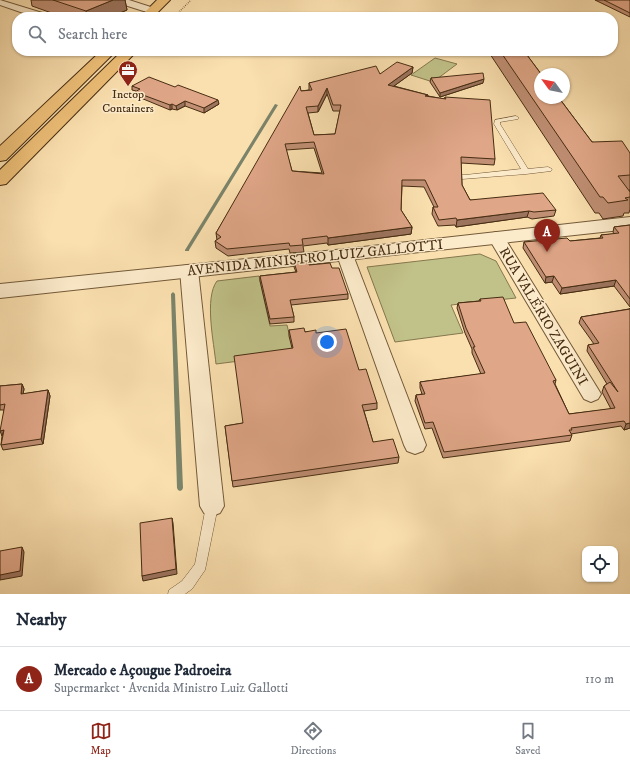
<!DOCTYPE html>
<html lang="en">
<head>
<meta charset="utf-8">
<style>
	body { margin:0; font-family:"IM FELL DW Pica",serif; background:#f2f2f3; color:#1f2937 }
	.controls { position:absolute; right:12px; bottom:12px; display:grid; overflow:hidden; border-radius:8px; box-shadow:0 1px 3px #0004 }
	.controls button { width:36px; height:36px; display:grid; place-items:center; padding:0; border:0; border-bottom:1px solid #e0e1e3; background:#fff; color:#1f2937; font:20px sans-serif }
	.compass { position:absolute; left:534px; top:68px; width:36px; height:36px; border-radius:50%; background:#fff; box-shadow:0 1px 3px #0004; rotate:303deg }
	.you { position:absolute; left:327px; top:342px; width:14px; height:14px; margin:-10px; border:3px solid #fff; border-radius:50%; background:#1a73e8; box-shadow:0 0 0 6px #1a73e833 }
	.badge { display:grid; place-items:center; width:26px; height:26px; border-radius:50%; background:#8f2418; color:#fff; font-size:13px; font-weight:700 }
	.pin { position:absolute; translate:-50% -33px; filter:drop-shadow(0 1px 2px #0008) }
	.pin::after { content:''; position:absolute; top:21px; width:14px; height:12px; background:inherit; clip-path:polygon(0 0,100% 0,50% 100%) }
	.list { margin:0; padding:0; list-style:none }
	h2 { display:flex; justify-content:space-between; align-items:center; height:52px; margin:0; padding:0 16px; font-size:17px }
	h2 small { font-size:13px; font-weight:400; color:#747a83 }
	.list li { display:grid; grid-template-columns:26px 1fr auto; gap:12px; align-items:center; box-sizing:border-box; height:64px; padding:0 16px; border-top:1px solid #e0e1e3 }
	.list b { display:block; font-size:15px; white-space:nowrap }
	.list p { margin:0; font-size:13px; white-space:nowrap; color:#747a83 }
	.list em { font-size:13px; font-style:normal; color:#747a83 }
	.icon { flex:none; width:22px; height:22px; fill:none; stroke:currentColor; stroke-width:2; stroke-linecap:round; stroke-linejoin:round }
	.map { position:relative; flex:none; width:630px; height:594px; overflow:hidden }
	.search { position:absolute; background:#fff; box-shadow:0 1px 3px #0004; left:12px; right:12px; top:12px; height:44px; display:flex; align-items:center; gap:10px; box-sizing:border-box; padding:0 14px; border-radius:16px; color:#747a83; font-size:15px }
	.sheet { height:116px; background:#fff }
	nav { display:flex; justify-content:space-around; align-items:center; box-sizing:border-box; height:56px; border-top:1px solid #e0e1e3; background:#fff; font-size:11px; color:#747a83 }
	nav a { display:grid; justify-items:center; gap:2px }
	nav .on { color:#8f2418 }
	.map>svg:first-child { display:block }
	.green { fill:#c1c289; stroke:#84774e }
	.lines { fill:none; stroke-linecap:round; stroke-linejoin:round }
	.stream { fill:#7b846b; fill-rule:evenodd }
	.service-casing { stroke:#735939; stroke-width:1 }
	.minor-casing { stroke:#735939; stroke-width:2 }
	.tertiary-casing { stroke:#735939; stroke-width:2 }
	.primary-casing { stroke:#462c12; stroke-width:2 }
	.path { stroke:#462c12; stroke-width:1.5; stroke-dasharray:0.5 1.5; stroke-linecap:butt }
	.service { fill:#fcebcb; fill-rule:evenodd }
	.minor { fill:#fcebcb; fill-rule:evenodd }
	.tertiary { fill:#fcebcb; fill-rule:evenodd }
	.primary { fill:#eec078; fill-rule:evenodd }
	.wall { fill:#c08f74; stroke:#462c12; fill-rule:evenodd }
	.shaded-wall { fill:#9c745e; stroke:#462c12 }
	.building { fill:#dfa687; stroke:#462c12; fill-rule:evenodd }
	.labels { text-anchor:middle; stroke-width:3; stroke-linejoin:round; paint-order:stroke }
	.far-poi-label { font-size:12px; fill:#462c12; stroke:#fcebcb }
	.street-label { font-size:14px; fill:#462c12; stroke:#fcebcb }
</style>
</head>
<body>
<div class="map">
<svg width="630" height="594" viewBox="0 0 630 594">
	<rect width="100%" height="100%" fill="#fbe0af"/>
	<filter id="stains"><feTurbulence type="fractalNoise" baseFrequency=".005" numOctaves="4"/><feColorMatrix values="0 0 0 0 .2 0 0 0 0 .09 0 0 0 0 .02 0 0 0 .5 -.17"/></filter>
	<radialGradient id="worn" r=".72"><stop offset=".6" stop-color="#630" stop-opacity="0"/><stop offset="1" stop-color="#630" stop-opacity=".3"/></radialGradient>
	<g class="green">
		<path d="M 435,58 L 457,64 L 433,82 L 411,75 Z"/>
		<path d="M 480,254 L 496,261 L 516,298 L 451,305 L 463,333 L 395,342 L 367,267 Z"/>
		<path d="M 259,276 L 270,326 L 287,325 L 294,354 L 216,364 C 214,343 204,298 217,281 Z"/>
	</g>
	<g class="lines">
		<g class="stream">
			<path d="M 275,104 L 278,105 L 189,250 L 189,251 L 185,251 L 185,250 Z"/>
			<path d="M 173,292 L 175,294 L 183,488 L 182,490 L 180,491 L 178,490 L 177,488 L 171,294 Z"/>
		</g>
		<defs>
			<g id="service">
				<path d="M 516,116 L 519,118 L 518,119 L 500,122 L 500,124 L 528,169 L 548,167 L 552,169 L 551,171 L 526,174 L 462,179 L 462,175 L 465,175 L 521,169 L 494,124 L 495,120 Z"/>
				<path d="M 212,501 L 216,502 L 218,506 L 205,570 L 192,589 L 185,594 L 168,594 L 169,590 L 182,581 L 195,564 L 206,506 L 208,502 Z"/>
			</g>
			<g id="minor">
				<path d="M 0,0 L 49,15 L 50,17 L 35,17 L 0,5 Z"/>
				<path d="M 114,0 L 129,0 L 157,9 L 158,11 L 153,14 L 115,2 Z"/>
				<path d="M 496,232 L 502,234 L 504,237 L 598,389 L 601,394 L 598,399 L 591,402 L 584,399 L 488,237 L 490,234 Z"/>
				<path d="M 345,250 L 351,251 L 353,255 L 426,445 L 423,451 L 415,454 L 407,451 L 404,445 L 337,255 L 339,251 Z"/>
				<path d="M 189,265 L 195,266 L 198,270 L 224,506 L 220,513 L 212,516 L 204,513 L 200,506 L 180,270 L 183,266 Z"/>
			</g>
			<path id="tertiary" d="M 630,217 L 630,229 L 0,298 L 0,284 L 345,249 Z"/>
			<g id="primary">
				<path d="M 157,0 L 170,0 L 153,17 L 140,17 Z"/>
				<path d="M 101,51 L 116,51 L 6,160 L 0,161 L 0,146 Z"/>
				<path d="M 122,51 L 137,51 L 6,184 L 0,185 L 0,170 Z"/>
			</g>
		</defs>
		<use href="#service" class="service-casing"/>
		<use href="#minor" class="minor-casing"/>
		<use href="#tertiary" class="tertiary-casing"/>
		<use href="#primary" class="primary-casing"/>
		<path class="path" d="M 174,17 L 191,0"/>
		<use href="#service" class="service"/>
		<use href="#minor" class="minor"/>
		<use href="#tertiary" class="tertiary"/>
		<use href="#primary" class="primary"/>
	</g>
	<g class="wall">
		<path d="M 31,0 L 125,0 L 127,10 L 110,17 L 63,17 L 32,6 Z"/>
		<path d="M 595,0 L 630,0 L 630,17 Z"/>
		<path d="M 488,51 L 524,51 L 592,142 L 630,153 L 630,190 L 629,190 L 630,192 L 630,209 L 629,213 L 624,213 L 623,216 L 603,219 L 599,213 L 595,213 Z"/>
		<path d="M 413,67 L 412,73 L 394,86 L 428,95 L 428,96 L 444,99 L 445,97 L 495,159 L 494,165 L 461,163 L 462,185 L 470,200 L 556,210 L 554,216 L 532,219 L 527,217 L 456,227 L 455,225 L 438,226 L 432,214 L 433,207 L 434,207 L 424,187 L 402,186 L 401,210 L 412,227 L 411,234 L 328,245 L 327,243 L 303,246 L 304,252 L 290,253 L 289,249 L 228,256 L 216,248 L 215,241 L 217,240 L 216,233 L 301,91 L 309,90 L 309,83 L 380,74 ZM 327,94 L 333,111 L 340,111 L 335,134 L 314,135 L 308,113 L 318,112 ZM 314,148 L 322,173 L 292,171 L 286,150 Z"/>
		<path d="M 431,78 L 483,83 L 440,97 L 430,82 Z"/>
		<path d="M 132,86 L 219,104 L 204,113 L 185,106 L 177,110 L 172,109 L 170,110 L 136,96 L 135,92 L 136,91 L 132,90 Z"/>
		<path d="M 630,225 L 630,307 L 614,286 L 560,294 L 552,282 L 545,283 L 523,248 L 524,242 L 570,241 L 600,238 L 601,235 L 614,234 L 613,232 L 614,227 Z"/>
		<path d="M 294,262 L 309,265 L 332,268 L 348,294 L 348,299 L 291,305 L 294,317 L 294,322 L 270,324 L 260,281 L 260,276 L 296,272 L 294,267 Z"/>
		<path d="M 480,299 L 514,323 L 556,380 L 555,384 L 569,414 L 611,409 L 602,392 L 604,386 L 607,384 L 587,351 L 588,345 L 594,344 L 579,323 L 581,317 L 629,309 L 630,308 L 630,428 L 624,430 L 621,426 L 571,434 L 572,435 L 570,441 L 443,458 L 432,428 L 425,429 L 415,401 L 416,395 L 422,394 L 420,388 L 420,382 L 481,374 L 472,353 L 472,349 L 465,333 L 457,308 L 458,303 L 479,301 Z"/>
		<path d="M 289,330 L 316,333 L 359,370 L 377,403 L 377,409 L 364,411 L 373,442 L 399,457 L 398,463 L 233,487 L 225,426 L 243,423 L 292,348 L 289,336 Z"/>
		<path d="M 22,384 L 24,389 L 23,394 L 48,390 L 50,396 L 43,444 L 3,450 L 1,445 L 2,436 L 4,410 L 0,410 L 0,386 Z"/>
	</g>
	<g class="shaded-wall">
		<path d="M 113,0 L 125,0 L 127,10 L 110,17 L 87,17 L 86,11 Z"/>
		<path d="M 413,67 L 412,73 L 387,91 L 388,85 Z"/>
		<path d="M 484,79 L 483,83 L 440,97 L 440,93 Z"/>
		<path d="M 327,88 L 327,94 L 318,112 L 318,106 Z"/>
		<path d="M 218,100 L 219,104 L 204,113 L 204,108 Z"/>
		<path d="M 185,101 L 185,106 L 177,110 L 176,106 Z"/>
		<path d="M 172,104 L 172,109 L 170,110 L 170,105 Z"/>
		<path d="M 529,211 L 527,217 L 456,227 L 457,220 Z"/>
		<path d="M 412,227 L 411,234 L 328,245 L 328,238 Z"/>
		<path d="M 554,276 L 552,282 L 545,283 L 546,277 Z"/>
		<path d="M 616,280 L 614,286 L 560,294 L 562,288 Z"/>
		<path d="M 22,384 L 24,389 L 22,399 L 21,394 Z"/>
		<path d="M 48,390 L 50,396 L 43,444 L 41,439 Z"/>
		<path d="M 630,423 L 630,428 L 624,430 L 626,424 Z"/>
		<path d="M 4,430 L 2,436 L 0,431 Z"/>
		<path d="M 172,518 L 173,523 L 177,574 L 143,581 L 142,576 Z"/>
		<path d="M 22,547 L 24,552 L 22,576 L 0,580 L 0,575 Z"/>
	</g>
	<g class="building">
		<path d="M 53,0 L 113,0 L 86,11 Z"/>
		<path d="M 604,0 L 630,0 L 630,13 Z"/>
		<path d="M 500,51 L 524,51 L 541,74 L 540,74 L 540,98 L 559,98 L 592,142 L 622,141 L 630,153 L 630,175 L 618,176 L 630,192 L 630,197 L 625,198 L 628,200 L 608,203 L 603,197 L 600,197 Z"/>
		<path d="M 397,62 L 413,67 L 388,85 L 428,95 L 425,96 L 446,99 L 445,97 L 490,100 L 495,159 L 461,157 L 462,185 L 470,200 L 543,193 L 556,210 L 534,212 L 529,211 L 457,220 L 456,218 L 439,220 L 433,207 L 438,207 L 425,180 L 402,180 L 401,210 L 412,227 L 328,238 L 327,236 L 302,239 L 303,245 L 290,246 L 289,243 L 227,249 L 215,241 L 221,237 L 216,233 L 300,86 L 301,91 L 312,90 L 309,83 L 376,66 L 380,74 ZM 327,88 L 333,105 L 341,105 L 335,134 L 314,135 L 306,107 L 318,106 ZM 314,142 L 324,174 L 292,171 L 285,144 Z"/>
		<path d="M 483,73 L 484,79 L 440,93 L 431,78 Z"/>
		<path d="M 149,77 L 175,87 L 178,85 L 218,100 L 204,108 L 185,101 L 176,106 L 172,104 L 170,105 L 135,92 L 140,89 L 132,86 Z"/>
		<path d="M 630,225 L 630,299 L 616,280 L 562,288 L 554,276 L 546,277 L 524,242 L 567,238 L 570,241 L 603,238 L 601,235 L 619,233 L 614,227 Z"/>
		<path d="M 308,261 L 309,265 L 330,263 L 332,268 L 339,268 L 348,294 L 290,300 L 294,317 L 270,319 L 260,276 L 297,272 L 294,262 Z"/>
		<path d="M 503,297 L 514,323 L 526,322 L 556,380 L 553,381 L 569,414 L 615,408 L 604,386 L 610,382 L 618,392 L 588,345 L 599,343 L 581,317 L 630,309 L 630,423 L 626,424 L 624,421 L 571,428 L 572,430 L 569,430 L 572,435 L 444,452 L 433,422 L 425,423 L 416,395 L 425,394 L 420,382 L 485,373 L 473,347 L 475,347 L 466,328 L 458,303 L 481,301 L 480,299 Z"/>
		<path d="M 304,328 L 305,332 L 316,330 L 316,333 L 346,329 L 359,370 L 366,369 L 377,403 L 362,405 L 373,442 L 393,439 L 399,457 L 232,481 L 225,426 L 243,423 L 234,356 L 293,348 L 289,330 Z"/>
		<path d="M 22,384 L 21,394 L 48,390 L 41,439 L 1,445 L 4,430 L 0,431 L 5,404 L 0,405 L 0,386 Z"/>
		<path d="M 172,518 L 176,569 L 142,576 L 140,523 Z"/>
		<path d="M 22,547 L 20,571 L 0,575 L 0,551 Z"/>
	</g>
	<defs>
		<symbol id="office-pin" viewBox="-11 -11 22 30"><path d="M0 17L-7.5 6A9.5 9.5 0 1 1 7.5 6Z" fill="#8f2418" stroke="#fcebcb"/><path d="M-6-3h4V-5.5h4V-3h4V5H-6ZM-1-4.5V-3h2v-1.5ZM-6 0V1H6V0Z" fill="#fff"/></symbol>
	</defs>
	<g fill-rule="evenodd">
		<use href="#office-pin" x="117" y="59" width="22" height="30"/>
	</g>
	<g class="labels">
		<g class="far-poi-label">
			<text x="128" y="98">Inctop<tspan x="128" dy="14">Containers</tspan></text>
		</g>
		<g class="street-label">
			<text transform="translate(315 257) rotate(-6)" y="5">AVENIDA MINISTRO LUIZ GALLOTTI</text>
			<text transform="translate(544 316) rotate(59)" y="5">RUA VALÉRIO ZAGUINI</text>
		</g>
	</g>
	<rect width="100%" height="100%" filter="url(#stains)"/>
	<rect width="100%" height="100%" fill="url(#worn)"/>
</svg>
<div class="controls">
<button><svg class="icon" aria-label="locate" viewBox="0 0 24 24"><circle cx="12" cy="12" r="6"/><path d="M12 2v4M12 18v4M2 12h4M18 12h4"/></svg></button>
</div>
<svg class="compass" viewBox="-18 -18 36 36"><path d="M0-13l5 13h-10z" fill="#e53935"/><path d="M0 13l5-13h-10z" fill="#747a83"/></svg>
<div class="you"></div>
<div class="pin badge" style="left:547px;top:252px">A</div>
<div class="search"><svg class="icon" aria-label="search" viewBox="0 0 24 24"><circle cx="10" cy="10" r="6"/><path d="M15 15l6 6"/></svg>Search here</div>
</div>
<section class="sheet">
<h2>Nearby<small></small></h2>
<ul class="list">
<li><span class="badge">A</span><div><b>Mercado e Açougue Padroeira</b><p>Supermarket · Avenida Ministro Luiz Gallotti</p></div><em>110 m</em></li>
</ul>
</section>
<nav>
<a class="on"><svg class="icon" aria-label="map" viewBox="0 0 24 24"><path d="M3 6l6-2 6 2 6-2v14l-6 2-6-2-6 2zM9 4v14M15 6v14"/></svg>Map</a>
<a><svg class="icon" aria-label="directions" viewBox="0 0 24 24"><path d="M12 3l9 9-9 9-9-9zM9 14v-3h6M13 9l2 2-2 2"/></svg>Directions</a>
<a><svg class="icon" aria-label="saved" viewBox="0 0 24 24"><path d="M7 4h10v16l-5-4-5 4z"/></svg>Saved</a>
</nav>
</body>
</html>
